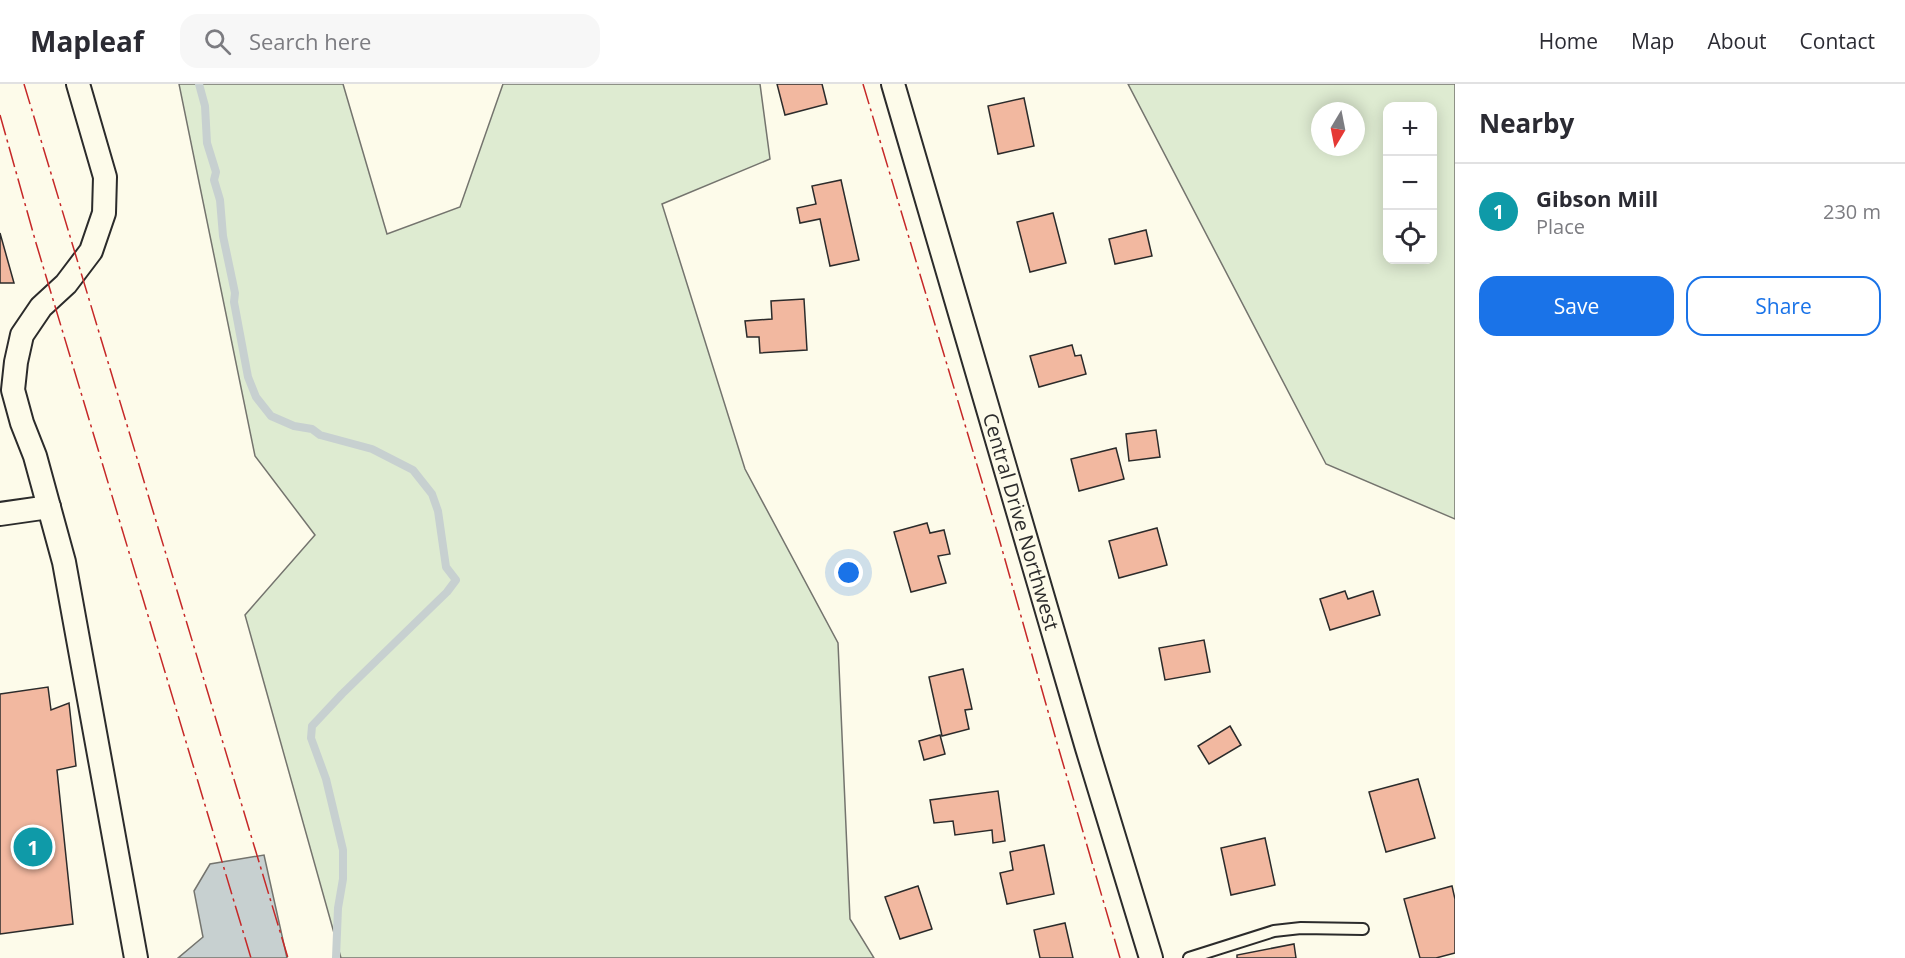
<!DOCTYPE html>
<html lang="en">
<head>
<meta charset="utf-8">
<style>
	body { margin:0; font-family:"Open Sans",sans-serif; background:#f7f7f7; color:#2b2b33 }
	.controls { position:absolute; right:18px; top:18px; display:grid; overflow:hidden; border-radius:12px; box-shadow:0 3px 15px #0003 }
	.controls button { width:54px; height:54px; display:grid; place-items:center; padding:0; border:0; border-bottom:2px solid #e1e1e2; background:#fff; color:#2b2b33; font:30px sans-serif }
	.compass { position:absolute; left:1311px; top:18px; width:54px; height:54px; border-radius:50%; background:#fff; box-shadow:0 3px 15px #0003; rotate:190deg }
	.you { position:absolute; left:849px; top:489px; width:21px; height:21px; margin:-15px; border:4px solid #fff; border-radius:50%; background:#1a73e8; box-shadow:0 0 0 9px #1a73e833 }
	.badge { display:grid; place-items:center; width:39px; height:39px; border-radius:50%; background:#1a73e8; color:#fff; font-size:20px; font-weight:700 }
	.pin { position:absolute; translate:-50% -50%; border:3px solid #fff; box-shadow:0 2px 6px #0006 }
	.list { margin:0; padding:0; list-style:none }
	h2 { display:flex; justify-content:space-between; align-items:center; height:78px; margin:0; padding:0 24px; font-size:26px }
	h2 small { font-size:20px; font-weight:400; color:#7c7c81 }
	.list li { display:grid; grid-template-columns:39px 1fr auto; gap:18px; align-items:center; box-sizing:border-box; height:96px; padding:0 24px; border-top:2px solid #e1e1e2 }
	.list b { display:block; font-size:22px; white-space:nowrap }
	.list p { margin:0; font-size:20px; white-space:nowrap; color:#7c7c81 }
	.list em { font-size:20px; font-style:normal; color:#7c7c81 }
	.actions { display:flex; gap:12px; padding:18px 24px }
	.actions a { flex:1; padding:14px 0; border:2px solid #1a73e8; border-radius:18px; text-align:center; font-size:21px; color:#1a73e8 }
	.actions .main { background:#1a73e8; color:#fff }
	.icon { flex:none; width:33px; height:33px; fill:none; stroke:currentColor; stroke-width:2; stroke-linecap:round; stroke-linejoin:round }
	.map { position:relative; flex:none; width:1455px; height:874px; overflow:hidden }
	header { display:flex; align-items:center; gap:36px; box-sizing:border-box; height:84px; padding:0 30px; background:#fff; border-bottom:2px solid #e1e1e2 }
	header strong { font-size:28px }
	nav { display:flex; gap:33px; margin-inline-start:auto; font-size:21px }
	.search { width:420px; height:54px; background:#f7f7f7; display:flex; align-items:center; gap:15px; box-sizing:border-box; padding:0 21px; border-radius:18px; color:#7c7c81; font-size:22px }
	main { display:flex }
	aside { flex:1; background:#fff }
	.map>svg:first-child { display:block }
	.green { fill:#deebd1; stroke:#74746e; stroke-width:1.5; fill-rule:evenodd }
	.water { fill:#c7d0d0; stroke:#74746e; stroke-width:1.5 }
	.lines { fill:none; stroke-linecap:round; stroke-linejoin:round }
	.stream { stroke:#c7d0d0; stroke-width:8 }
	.building { fill:#f2b8a0; stroke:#2b2b2b; stroke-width:1.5 }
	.service-casing { stroke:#2b2b2b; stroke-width:14 }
	.minor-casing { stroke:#2b2b2b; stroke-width:26 }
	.service { stroke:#fdfbea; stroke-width:10 }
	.minor { stroke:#fdfbea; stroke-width:22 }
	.power { stroke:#c62828; stroke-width:1.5; stroke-dasharray:21 4.5 3 4.5; stroke-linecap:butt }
	.labels { text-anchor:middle; stroke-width:4.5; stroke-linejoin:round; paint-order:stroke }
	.street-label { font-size:20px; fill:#2b2b2b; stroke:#fdfbea }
</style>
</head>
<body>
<header>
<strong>Mapleaf</strong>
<div class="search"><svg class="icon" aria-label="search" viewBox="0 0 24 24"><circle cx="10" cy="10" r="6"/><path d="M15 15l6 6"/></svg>Search here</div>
<nav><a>Home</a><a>Map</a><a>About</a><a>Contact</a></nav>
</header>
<main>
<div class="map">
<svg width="1455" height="874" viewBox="0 0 1455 874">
	<rect width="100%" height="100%" fill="#fdfbea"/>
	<g class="green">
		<path d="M 179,0 L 343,0 L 387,150 L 460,123 L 503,0 L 760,0 L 770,75 L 662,120 L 745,385 L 838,559 L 850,835 L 874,874 L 341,874 L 245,531 L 315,451 L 255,372 Z"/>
		<path d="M 1128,0 L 1455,0 L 1455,435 L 1326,380 ZM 1388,22 L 1432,22 L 1432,176 L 1388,176 ZM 1320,27 L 1356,27 L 1356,63 L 1320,63 Z"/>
	</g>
	<path class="water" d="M 264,771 L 287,874 L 178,874 L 203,853 L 194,807 L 210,780 Z"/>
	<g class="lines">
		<path class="stream" d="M 199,0 L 205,22 L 207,59 L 216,88 L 214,96 L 220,116 L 223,152 L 235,209 L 234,218 L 248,293 L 256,313 L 271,332 L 294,342 L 312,345 L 320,351 L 372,365 L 413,386 L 432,410 L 438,427 L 446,483 L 456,496 L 447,508 L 342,610 L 312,642 L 311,654 L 326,695 L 343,766 L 343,795 L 338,824 L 336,874"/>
	</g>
	<g class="building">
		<path d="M 777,0 L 822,0 L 827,20 L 785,31 Z"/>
		<path d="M 1024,14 L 1034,62 L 998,70 L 988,22 Z"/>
		<path d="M 841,96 L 859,176 L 830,182 L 820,135 L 800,139 L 797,124 L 816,120 L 812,102 Z"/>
		<path d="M 1053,129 L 1066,179 L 1030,188 L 1017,138 Z"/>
		<path d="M 1146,146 L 1152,172 L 1115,180 L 1109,155 Z"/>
		<path d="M 0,149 L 14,199 L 0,199 Z"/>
		<path d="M 804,215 L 807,266 L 760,269 L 759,253 L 747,253 L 745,237 L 772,235 L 771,217 Z"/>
		<path d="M 1072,261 L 1075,272 L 1081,271 L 1086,290 L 1039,303 L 1030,272 Z"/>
		<path d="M 1156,346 L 1160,373 L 1129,377 L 1126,350 Z"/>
		<path d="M 1116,364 L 1124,395 L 1079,407 L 1071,375 Z"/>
		<path d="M 927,439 L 930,449 L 944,446 L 950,470 L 938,472 L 946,499 L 911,508 L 894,448 Z"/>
		<path d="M 1157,444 L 1167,481 L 1119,494 L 1109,457 Z"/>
		<path d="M 1345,507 L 1348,515 L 1373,507 L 1380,531 L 1330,546 L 1320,515 Z"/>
		<path d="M 1204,556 L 1210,588 L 1165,596 L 1159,564 Z"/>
		<path d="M 963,585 L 972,625 L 965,626 L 969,645 L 942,652 L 929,593 Z"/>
		<path d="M 48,603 L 51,626 L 69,619 L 76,682 L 57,686 L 73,840 L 0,850 L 0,610 Z"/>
		<path d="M 1230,642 L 1241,661 L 1209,680 L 1198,662 Z"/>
		<path d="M 940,651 L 945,670 L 924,676 L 919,657 Z"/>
		<path d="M 1418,695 L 1435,754 L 1386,768 L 1369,708 Z"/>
		<path d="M 998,707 L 1005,757 L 993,759 L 992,746 L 955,751 L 953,737 L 934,739 L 930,716 Z"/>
		<path d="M 1265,754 L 1275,801 L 1231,811 L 1221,764 Z"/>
		<path d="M 1044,761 L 1054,810 L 1007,820 L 1000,789 L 1013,786 L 1010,768 Z"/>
		<path d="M 918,802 L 932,845 L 900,855 L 885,813 Z"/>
		<path d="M 1452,802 L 1455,815 L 1455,869 L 1436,874 L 1420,874 L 1404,815 Z"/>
		<path d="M 1065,839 L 1073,874 L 1040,874 L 1034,846 Z"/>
		<path d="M 1294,860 L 1296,874 L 1237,874 L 1237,871 Z"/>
	</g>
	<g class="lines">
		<defs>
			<path id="service" d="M 1189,874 L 1274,847 L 1301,844 L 1363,845"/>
			<g id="minor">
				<path d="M 78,0 L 105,93 L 104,129 L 91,167 L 66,200 L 41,223 L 22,251 L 16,278 L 13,306 L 22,339 L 35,372 L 64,478 L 136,874"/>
				<path id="s1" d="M 893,0 L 1087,664 L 1151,874"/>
				<path d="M 0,430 L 49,423"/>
			</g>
		</defs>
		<use href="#service" class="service-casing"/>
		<use href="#minor" class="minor-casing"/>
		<use href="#service" class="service"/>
		<use href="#minor" class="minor"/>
		<g class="power">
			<path d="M 24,0 L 288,874"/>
			<path d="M 863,0 L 998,451 L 1057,659 L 1120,874"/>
			<path d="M 0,31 L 36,159 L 251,874"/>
		</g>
	</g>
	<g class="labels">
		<g class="street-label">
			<text dy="7" stroke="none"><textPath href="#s1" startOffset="456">Central Drive Northwest</textPath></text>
		</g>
	</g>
</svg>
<div class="controls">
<button>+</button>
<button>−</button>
<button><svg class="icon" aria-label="locate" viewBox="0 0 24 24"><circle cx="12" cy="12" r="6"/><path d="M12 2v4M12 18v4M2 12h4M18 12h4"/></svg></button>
</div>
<svg class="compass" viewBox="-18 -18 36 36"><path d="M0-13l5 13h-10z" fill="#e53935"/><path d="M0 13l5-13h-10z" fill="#7c7c81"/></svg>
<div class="you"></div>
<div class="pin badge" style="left:33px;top:763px;background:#0f9aa8">1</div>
</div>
<aside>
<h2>Nearby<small></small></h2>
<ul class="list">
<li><span class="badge" style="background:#0f9aa8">1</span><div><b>Gibson Mill</b><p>Place</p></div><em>230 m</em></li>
</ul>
<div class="actions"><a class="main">Save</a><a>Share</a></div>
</aside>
</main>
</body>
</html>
